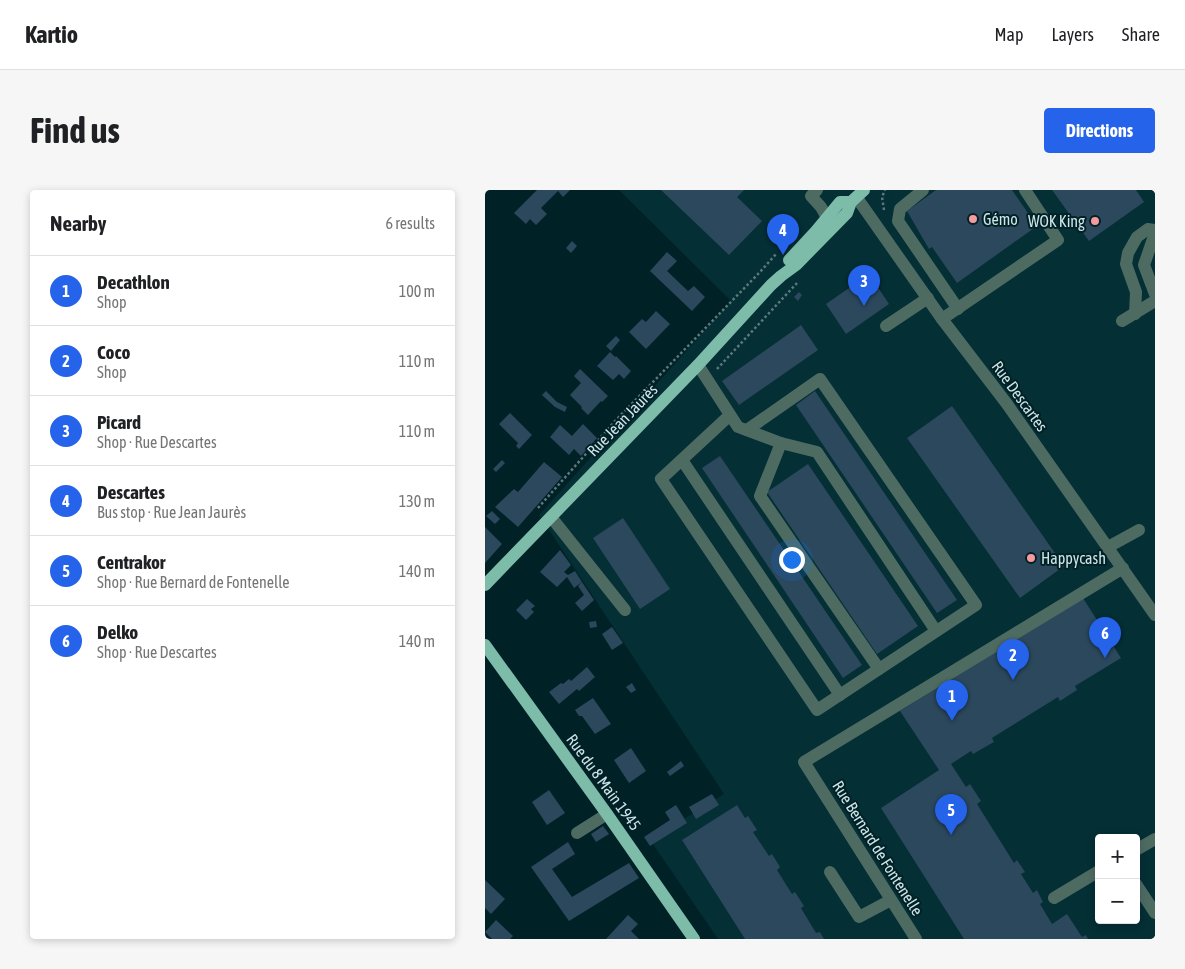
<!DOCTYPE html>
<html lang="en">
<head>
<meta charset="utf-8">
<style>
	body { margin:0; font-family:"Asap Condensed",sans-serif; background:#f6f6f6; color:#202124 }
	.controls { position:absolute; right:15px; bottom:15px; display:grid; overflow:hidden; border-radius:5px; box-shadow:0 2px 8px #0003 }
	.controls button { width:45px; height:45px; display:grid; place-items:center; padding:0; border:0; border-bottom:1px solid #e0e0e0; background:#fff; color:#202124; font:25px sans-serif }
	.you { position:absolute; left:306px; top:369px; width:18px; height:18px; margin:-12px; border:4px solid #fff; border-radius:50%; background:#1a73e8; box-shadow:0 0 0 8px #1a73e833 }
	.badge { display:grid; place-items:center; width:32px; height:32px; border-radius:50%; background:#2563eb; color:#fff; font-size:16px; font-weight:700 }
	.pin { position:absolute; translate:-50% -41px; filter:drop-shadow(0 1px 2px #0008) }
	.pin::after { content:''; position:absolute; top:26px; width:18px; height:15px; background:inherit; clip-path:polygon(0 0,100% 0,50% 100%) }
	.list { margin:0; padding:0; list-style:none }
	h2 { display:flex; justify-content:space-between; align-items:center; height:65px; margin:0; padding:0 20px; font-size:21px }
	h2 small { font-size:16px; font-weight:400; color:#757577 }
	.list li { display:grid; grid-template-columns:32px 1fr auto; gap:15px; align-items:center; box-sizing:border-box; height:70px; padding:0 20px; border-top:1px solid #e0e0e0 }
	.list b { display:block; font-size:19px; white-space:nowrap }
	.list p { margin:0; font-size:16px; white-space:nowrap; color:#757577 }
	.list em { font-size:16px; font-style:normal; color:#757577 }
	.map { position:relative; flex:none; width:670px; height:749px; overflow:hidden; border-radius:5px }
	header { display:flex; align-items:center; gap:30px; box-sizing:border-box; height:70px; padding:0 25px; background:#fff; border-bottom:1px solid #e0e0e0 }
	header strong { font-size:24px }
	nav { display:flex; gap:28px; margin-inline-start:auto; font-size:18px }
	.intro { display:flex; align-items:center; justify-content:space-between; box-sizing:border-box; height:120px; padding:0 30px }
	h1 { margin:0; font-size:35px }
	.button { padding:12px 22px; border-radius:5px; background:#2563eb; color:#fff; font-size:18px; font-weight:700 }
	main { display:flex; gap:30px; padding:0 30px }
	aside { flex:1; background:#fff; border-radius:5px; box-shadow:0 2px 8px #0003 }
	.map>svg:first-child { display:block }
	.built { fill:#042f35; fill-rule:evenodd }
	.building { fill:#2b485d }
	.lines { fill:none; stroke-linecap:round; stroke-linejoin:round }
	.path { stroke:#5d797e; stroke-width:2.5; stroke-dasharray:2.5 2.5; stroke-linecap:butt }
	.minor { stroke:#4e6b62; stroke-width:12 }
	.major { stroke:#7ebcaa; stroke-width:12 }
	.poi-dot { fill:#f59b9d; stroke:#002126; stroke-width:2 }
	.labels { text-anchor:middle; stroke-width:4; stroke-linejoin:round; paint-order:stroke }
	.poi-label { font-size:16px; fill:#cee5e9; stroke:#002126; text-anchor:start }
	.street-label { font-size:16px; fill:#cee5e9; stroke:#002126 }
</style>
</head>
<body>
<header>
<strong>Kartio</strong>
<nav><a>Map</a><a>Layers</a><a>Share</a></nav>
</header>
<div class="intro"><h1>Find us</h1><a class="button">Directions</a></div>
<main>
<aside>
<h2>Nearby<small>6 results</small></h2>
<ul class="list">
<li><span class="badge">1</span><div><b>Decathlon</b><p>Shop</p></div><em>100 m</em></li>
<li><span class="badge">2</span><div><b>Coco</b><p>Shop</p></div><em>110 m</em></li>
<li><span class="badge">3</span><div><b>Picard</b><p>Shop · Rue Descartes</p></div><em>110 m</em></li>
<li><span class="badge">4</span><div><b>Descartes</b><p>Bus stop · Rue Jean Jaurès</p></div><em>130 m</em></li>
<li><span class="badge">5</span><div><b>Centrakor</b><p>Shop · Rue Bernard de Fontenelle</p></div><em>140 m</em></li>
<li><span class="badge">6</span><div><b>Delko</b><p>Shop · Rue Descartes</p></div><em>140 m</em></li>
</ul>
</aside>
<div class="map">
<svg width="670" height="749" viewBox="0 0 670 749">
	<rect width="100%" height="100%" fill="#002126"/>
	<path class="built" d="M 134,0 L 670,0 L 670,749 L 233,749 L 165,650 L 239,604 L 54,325 L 246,111 ZM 614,648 L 651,648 L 651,730 L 614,730 Z"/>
	<g class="building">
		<path d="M 52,0 L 85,0 L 78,7 L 73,1 L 56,18 L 62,24 L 51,35 L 45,29 L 41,34 L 29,23 Z"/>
		<path d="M 176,0 L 259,0 L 252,7 L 277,31 L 244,65 Z"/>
		<path d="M 451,0 L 527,0 L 552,36 L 472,93 L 447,57 L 444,59 L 422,21 Z"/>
		<path d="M 567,0 L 651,0 L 659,12 L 604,51 Z"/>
		<path d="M 87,51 L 92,56 L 86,63 L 81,58 Z"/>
		<path d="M 182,62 L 192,71 L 182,81 L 203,101 L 209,96 L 220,107 L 207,121 L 165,81 Z"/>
		<path d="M 384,84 L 404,114 L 361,144 L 341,114 Z"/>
		<path d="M 314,102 L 317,105 L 313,111 L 309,107 Z"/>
		<path d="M 171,121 L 185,134 L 161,159 L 144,142 L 157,129 L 161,132 Z"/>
		<path d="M 316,135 L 333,160 L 254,215 L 237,191 Z"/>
		<path d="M 131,146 L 135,150 L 126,161 L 121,156 Z"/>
		<path d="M 125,162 L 130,167 L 131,166 L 146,181 L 139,189 L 134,184 L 128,190 L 112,176 Z"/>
		<path d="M 95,179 L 123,206 L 117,212 L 116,211 L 103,225 L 96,218 L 97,217 L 85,205 L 96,193 L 89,186 Z"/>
		<path d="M 61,201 L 72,212 L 82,217 L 80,222 L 70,217 L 57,205 Z"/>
		<path d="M 330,201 L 472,410 L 452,423 L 311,215 Z"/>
		<path d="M 467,216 L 579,376 L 535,408 L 422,248 Z"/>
		<path d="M 25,223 L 47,245 L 34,259 L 31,256 L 33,253 L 14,234 Z"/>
		<path d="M 98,234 L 112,248 L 96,266 L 89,259 L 84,265 L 65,247 L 75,235 L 87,246 Z"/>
		<path d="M 235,266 L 377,475 L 358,488 L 217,278 Z"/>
		<path d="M 17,270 L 20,273 L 11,282 L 8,279 Z"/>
		<path d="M 59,272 L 77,287 L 33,337 L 10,317 L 29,299 L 33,302 Z"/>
		<path d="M 323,274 L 433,436 L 392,464 L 282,302 Z"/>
		<path d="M 7,321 L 15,329 L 10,334 L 1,326 Z"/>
		<path d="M 138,328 L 185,399 L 155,419 L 108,348 Z"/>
		<path d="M 0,337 L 17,354 L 0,373 Z"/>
		<path d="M 75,360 L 86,375 L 79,382 L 83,385 L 90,381 L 97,392 L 89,398 L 82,387 L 72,397 L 55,382 Z"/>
		<path d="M 97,392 L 109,410 L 97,421 L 90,413 L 99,405 L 93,396 Z"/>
		<path d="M 598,408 L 636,468 L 590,496 L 592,500 L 575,511 L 573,507 L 507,548 L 509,552 L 488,564 L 486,561 L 466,574 L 481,597 L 485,594 L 496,611 L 492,614 L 529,673 L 532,670 L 540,682 L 536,684 L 548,703 L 552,700 L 558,712 L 555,714 L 567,734 L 582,724 L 597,747 L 601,745 L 603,749 L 479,749 L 396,618 L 454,580 L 415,521 Z"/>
		<path d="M 42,409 L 50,416 L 46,419 L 49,422 L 41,430 L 31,420 Z"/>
		<path d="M 111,431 L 112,437 L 105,438 L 104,432 Z"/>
		<path d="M 127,437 L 138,453 L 127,460 L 117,444 Z"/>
		<path d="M 102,477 L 110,487 L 94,501 L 92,499 L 74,514 L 64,502 L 76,493 L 78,494 L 84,489 L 86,491 Z"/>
		<path d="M 147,493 L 151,500 L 146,503 L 141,497 Z"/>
		<path d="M 108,508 L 126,534 L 110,544 L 97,526 L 94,526 L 90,520 Z"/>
		<path d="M 146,558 L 161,581 L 144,593 L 129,570 Z"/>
		<path d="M 196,571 L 199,576 L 185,586 L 182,582 Z"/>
		<path d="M 64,600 L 80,623 L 62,635 L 47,612 Z"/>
		<path d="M 227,604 L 234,615 L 211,629 L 204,617 Z"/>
		<path d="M 191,615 L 202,633 L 165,656 L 159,647 L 185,630 L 180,622 Z"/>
		<path d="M 252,615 L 260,628 L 263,626 L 272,640 L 268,642 L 284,666 L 287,664 L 295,677 L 292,680 L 307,704 L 310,702 L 319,716 L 316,718 L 331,743 L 335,742 L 339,749 L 260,749 L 197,650 Z"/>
		<path d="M 118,636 L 124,644 L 111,652 L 106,644 Z"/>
		<path d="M 83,652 L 90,664 L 67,679 L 87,707 L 144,673 L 154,688 L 84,731 L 46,677 Z"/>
		<path d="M 0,690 L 20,709 L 6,724 L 0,718 Z"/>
		<path d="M 143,725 L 153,734 L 146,741 L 154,749 L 121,749 Z"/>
		<path d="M 11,730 L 28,746 L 25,749 L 7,749 L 0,742 Z"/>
	</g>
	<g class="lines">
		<g class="path">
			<path d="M 399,20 L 397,7 L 400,0"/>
			<path d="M 232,179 L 312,93"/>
			<path d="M 53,318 L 130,231 L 275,82 L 291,64"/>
		</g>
		<g class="minor">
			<path d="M 332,0 L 326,6 L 336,17 L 342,28"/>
			<path d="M 438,0 L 415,19 L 413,31 L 473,119"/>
			<path d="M 372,8 L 457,129 L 522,214 L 670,425"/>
			<path d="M 670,43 L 659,75 L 670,104"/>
			<path d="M 650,124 L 651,102 L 641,74 L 643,63 L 652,47 L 663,39 L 670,40"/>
			<path d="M 457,129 L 573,50 L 540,0"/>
			<path d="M 637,131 L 670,111"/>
			<path d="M 401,136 L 443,108"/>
			<path d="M 213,175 L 253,237 L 296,253 L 332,262 L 451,441"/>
			<path d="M 245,225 L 176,289 L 332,520 L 491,415 L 335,189 L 262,240"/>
			<path d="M 296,253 L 275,306 L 394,479"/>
			<path d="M 197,270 L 355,505"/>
			<path d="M 66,327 L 140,420"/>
			<path d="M 623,357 L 654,340"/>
			<path d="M 92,643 L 122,624"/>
			<path d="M 651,660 L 670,649"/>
			<path d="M 345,682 L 374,727 L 406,710"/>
			<path d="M 651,694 L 670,723"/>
			<path d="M 569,708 L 614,681"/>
			<path d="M 431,749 L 319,572 L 638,378"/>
		</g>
		<g class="major">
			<path d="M 304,70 L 331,41 L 355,12 L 366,12"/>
			<path d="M 0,395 L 213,175 L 286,95 L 296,86 L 311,75 L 362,23 L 366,12 L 379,0"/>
			<path d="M 0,455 L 122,624 L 209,749"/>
		</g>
	</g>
	<g class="poi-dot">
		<circle cx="488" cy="29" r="5"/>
		<circle cx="610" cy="31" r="5"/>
		<circle cx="546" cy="368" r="5"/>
	</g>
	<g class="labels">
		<g class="poi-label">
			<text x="498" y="35">Gémo</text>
			<text x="600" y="37" text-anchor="end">WOK King</text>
			<text x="556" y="374">Happycash</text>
		</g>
		<g class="street-label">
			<text transform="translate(535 206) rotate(54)" y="6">Rue Descartes</text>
			<text transform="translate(137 230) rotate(-46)" y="6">Rue Jean Jaurès</text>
			<text transform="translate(119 592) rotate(54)" y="6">Rue du 8 Main 1945</text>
			<text transform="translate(393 658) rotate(58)" y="6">Rue Bernard de Fontenelle</text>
		</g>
	</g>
</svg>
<div class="controls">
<button>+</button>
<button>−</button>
</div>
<div class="you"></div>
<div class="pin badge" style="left:467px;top:531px">1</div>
<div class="pin badge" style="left:528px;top:490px">2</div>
<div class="pin badge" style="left:379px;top:116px">3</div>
<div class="pin badge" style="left:298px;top:65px">4</div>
<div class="pin badge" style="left:466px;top:645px">5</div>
<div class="pin badge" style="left:620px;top:468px">6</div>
</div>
</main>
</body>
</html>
